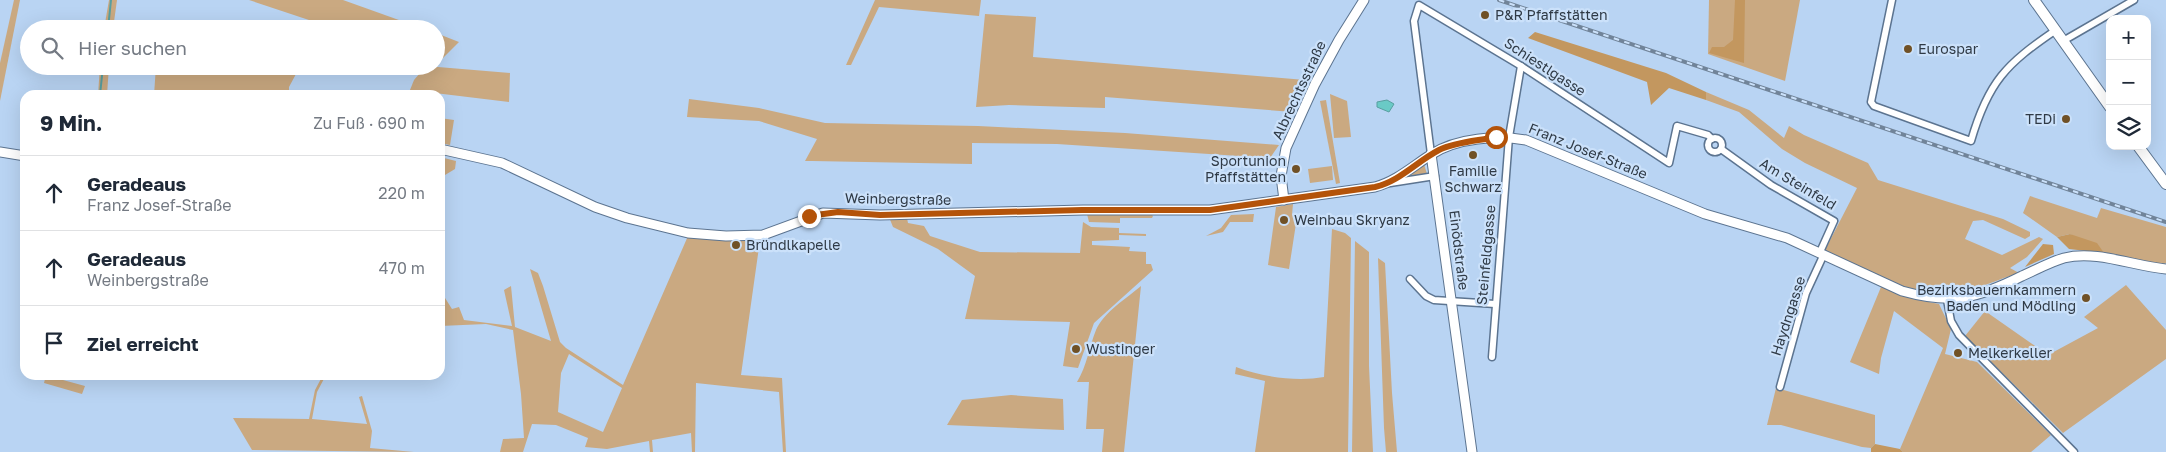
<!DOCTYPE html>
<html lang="de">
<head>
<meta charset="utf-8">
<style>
	body { margin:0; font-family:"Golos Text",sans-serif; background:#f6f6f7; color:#1f2937 }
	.controls { position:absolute; right:15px; top:15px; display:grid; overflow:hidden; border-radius:10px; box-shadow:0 5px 20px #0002 }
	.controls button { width:45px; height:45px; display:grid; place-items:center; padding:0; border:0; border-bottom:1px solid #e0e1e3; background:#fff; color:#1f2937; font:25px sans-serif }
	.stop { position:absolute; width:15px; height:15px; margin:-11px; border:4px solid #b45309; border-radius:50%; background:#fff }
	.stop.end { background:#b45309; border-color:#fff; box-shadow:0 1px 5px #0008 }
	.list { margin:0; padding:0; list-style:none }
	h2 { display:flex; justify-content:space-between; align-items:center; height:65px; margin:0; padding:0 20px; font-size:21px }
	h2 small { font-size:16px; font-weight:400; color:#747a83 }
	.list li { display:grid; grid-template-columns:32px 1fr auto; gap:15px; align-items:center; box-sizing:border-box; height:75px; padding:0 20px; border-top:1px solid #e0e1e3 }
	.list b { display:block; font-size:19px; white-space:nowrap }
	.list p { margin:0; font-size:16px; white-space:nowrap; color:#747a83 }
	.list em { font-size:16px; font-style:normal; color:#747a83 }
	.icon { flex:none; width:28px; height:28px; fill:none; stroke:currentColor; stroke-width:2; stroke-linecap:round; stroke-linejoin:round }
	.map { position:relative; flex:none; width:2166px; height:452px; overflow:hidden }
	.search { position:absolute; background:#fff; box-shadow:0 5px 20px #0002; left:20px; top:20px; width:425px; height:55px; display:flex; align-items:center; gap:12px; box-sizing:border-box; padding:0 18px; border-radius:28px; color:#747a83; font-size:19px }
	.panel { position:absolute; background:#fff; box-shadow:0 5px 20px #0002; left:20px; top:90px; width:425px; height:290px; border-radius:15px }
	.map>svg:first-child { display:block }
	.green { fill:#caa981; fill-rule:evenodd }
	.forest { fill:#c3975f }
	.water { fill:#6acac6; stroke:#589fa0 }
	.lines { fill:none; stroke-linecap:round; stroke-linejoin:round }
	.stream { stroke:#589fa0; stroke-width:2 }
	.street-casing { stroke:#5c7490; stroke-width:9 }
	.secondary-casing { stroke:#5c7490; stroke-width:11 }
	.primary-casing { stroke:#5c7490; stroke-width:12 }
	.street { stroke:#fff; stroke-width:6 }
	.secondary { stroke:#fff; stroke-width:9 }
	.primary { stroke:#fff; stroke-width:10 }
	.rail-casing { stroke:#718499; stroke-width:4 }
	.rail { stroke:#cbe1fa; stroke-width:2; stroke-dasharray:5.5; stroke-linecap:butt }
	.route { stroke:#b45309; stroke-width:6 }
	.poi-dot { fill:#705126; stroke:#cbe1fa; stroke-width:2 }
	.labels { text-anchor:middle; stroke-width:4.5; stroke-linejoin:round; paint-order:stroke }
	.poi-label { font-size:14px; fill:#2f3a46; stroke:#cbe1fa; text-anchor:start }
	.street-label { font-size:14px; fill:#2f3a46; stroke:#cbe1fa }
</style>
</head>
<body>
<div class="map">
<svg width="2166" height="452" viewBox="0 0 2166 452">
	<rect width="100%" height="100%" fill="#b9d4f3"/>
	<g class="green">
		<path d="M 14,0 L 20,0 L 0,101 L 0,63 Z"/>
		<path d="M 109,0 L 117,0 L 113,29 L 104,29 Z"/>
		<path d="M 249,0 L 343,0 L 424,29 L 336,29 Z"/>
		<path d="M 875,0 L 981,0 L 979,16 L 879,7 L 851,65 L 846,65 Z"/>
		<path d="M 1709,0 L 1800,0 L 1785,81 L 1708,54 Z"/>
		<path d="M 985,14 L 1036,17 L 1033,57 L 1305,80 L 1293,112 L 1105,97 L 1105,108 L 1009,105 L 976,107 Z"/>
		<path d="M 436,33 L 459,42 L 442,59 L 436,58 Z"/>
		<path d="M 100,66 L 109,66 L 107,95 L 98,95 Z"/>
		<path d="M 156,66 L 248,66 L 296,74 L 289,87 L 289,95 L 154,95 Z"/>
		<path d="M 426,66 L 510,73 L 509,102 L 410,90 L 414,80 Z"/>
		<path d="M 1706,92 L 1749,110 L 1784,138 L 1789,126 L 1804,135 L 1868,163 L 1878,180 L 2003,219 L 2030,232 L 2030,236 L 2025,239 L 1983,220 L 1973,221 L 1965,239 L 2002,255 L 2039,237 L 2043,239 L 2027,257 L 2010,268 L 2019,273 C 1999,279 1978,289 1958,293 C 1917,301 1862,267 1825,250 L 1857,188 L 1805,163 L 1782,149 L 1739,112 L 1706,100 Z"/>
		<path d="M 1330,94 L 1347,101 L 1351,137 L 1334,138 Z"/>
		<path d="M 689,99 L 759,108 L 825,123 L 978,126 L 1125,133 L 1279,145 L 1270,158 L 1057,144 L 972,143 L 972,164 L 812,161 L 805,161 L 817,139 L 759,121 L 687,117 Z"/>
		<path d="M 1326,100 L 1340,183 L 1336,184 L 1320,101 Z"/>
		<path d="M 440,118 L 454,120 L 450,145 L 440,143 Z"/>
		<path d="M 440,157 L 456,161 L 455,169 L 440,178 Z"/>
		<path d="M 1424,164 L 1427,174 L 1407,178 Z"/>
		<path d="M 1332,166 L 1333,180 L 1310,183 L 1308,169 Z"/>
		<path d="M 2030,196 L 2097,218 L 2101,208 L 2166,227 L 2166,263 L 2163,265 L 2104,253 L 2070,234 L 2057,237 L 2023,213 Z"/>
		<path d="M 1293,204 L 1292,215 L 1297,217 L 1289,269 L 1268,265 L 1276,207 Z"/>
		<path d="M 1087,214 L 1151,214 L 1153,216 L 1152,218 L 1120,218 L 1120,223 L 1089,222 Z"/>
		<path d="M 1254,214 L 1253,222 L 1230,222 L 1223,232 L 1206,236 L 1221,228 L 1231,215 Z"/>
		<path d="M 889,217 L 907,218 L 908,223 L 924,226 L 930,236 L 980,252 L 1080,253 L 1083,222 L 1091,227 L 1119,228 L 1119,233 L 1146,234 L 1146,236 L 1119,235 L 1119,240 L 1092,241 L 1092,245 L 1130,247 L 1129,251 L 1146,252 L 1146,264 L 1151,264 L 1153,270 L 1094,323 L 1078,368 L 1063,366 L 1070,322 L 965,319 L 975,276 L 938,249 L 893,227 Z"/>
		<path d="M 1332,229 L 1345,233 L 1351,238 L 1348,452 L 1255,452 L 1265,381 L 1235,374 L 1236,367 C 1262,377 1297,382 1324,377 Z"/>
		<path d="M 688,236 L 715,239 L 760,240 L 741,375 L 782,378 L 786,452 L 783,452 L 779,392 L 696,383 L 695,452 L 692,452 L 691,433 L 652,440 L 653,452 L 650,452 L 649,441 L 607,449 L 585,447 L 588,438 L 556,425 L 532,424 L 523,452 L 500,452 L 503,439 L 524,438 L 521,394 L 513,330 L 486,324 L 440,326 L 440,321 L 443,321 L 440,290 L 452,309 L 459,307 L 464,320 L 512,326 L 504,290 L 511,286 L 515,327 L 551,341 L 530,269 L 538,273 L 543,286 L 560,342 L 566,348 L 623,385 ZM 569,354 L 622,388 L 603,432 L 558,412 L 561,373 Z"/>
		<path d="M 1355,241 L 1369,252 L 1369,366 L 1373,452 L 1352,452 Z"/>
		<path d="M 1378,258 L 1385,263 L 1392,393 L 1397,452 L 1386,452 L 1384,428 Z"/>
		<path d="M 2126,285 L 2166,330 L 2166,359 L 2063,433 L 1965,336 L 1985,311 L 2048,355 L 2098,328 L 2084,317 Z"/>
		<path d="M 1141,286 L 1124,452 L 1102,452 L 1104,429 L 1086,429 L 1089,382 L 1077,382 C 1087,366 1089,347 1096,330 C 1104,312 1127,298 1141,286 Z"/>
		<path d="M 1881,287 L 1913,299 L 1939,304 L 1951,329 L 1945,354 L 1977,362 L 2051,435 L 2031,452 L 1903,452 L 1900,449 L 1943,348 L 1894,311 L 1881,358 L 1879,374 L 1850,362 Z"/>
		<path d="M 46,375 L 64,375 L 63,380 L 85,386 L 82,394 L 44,383 Z"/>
		<path d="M 323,375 L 326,375 L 317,392 L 312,419 L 367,424 L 359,397 L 362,396 L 372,431 L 370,448 L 414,452 L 252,450 L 233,418 L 309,419 L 315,390 Z"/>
		<path d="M 1776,388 L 1875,415 L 1875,444 L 1871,448 L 1862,447 L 1781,425 L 1767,425 Z"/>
		<path d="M 1011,395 L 1063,399 L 1064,430 L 947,425 L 962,400 Z"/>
	</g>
	<g class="forest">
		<path d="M 1735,0 L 1745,0 L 1744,63 L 1709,53 L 1712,47 L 1724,47 L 1733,40 Z"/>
		<path d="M 1535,32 L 1666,73 L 1706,92 L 1706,100 L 1669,88 L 1651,105 L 1647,82 L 1528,38 Z"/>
		<path d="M 2070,234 L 2097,243 L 2104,253 L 2069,249 L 2057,237 Z"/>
		<path d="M 2043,244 L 2053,245 L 2054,254 L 2025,267 Z"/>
		<path d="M 1875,444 L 1900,449 L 1903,452 L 1871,452 L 1871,448 Z"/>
	</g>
	<path class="water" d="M 1387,100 L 1394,104 L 1389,112 L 1377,107 L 1377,102 Z"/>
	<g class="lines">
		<g class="stream">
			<path d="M 108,29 L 111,0"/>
			<path d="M 100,95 L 103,66"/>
		</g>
		<defs>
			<g id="street">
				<path d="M 1892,0 L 1871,102 L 1874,106 L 1971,141 C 1988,82 2006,64 2056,30"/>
				<path d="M 2063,41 L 2134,0"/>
				<circle cx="1715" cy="145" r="7"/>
				<path d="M 1721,149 L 1771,185 L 1834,221 L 1820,252"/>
				<path d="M 1431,154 L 1414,21 L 1419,5 L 1521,66 L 1669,163 L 1677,126 L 1708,135 L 1712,139"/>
				<path d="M 1390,183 L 1435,176"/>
				<path d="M 1410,279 L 1426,296 L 1434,300 L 1495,304"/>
				<path d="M 1947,300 L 1951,321 L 1959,335 L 2074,452"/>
				<path d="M 1492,357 L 1509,137 L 1521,66"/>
				<path d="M 1780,387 L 1806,293 L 1824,254"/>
			</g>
			<g id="secondary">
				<path d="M 440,149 L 502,163 L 595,207 L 627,218 L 688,233 L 726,236 L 763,235 L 823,213 L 880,215 L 1083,210 L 1210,210 L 1375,187 C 1397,181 1413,166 1432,154 C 1457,138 1497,135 1526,140 L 1705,214 L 1787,238 L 1902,291 C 1952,305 1976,299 2022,276 C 2036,270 2050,262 2064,258 C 2097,250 2133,266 2166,269"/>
				<path d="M 0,152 L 25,156"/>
				<path d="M 1431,154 L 1472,452"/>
				<path d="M 1284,200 L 1281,176 L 1286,148 L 1315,84 L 1339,40 L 1364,0"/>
			</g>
			<g id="primary">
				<path d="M 2034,0 L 2110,107"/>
				<path d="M 2138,146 L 2166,184"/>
			</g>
		</defs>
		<use href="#street" class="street-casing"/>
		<use href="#secondary" class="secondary-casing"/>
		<use href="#primary" class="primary-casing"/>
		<use href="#street" class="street"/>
		<use href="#secondary" class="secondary"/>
		<use href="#primary" class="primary"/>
		<defs>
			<path id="rail" d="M 1499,0 L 2166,222"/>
		</defs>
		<use href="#rail" class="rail-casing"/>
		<use href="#rail" class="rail"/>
	</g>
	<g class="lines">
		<path class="route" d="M 809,216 L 838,212 L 880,215 L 1082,210 L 1210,210 L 1375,187 C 1400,181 1416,162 1439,150 C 1456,142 1477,141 1496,137"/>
	</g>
	<g class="poi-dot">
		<circle cx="1485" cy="15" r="5"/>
		<circle cx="1908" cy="49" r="5"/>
		<circle cx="2066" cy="119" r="5"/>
		<circle cx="1473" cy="155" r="5"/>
		<circle cx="1296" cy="169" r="5"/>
		<circle cx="1284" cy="220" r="5"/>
		<circle cx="736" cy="245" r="5"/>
		<circle cx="2086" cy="298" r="5"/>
		<circle cx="1076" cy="349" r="5"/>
		<circle cx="1958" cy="353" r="5"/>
	</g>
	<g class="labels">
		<g class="poi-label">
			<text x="1495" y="20">P&amp;R Pfaffstätten</text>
			<text x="1918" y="54">Eurospar</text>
			<text x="2056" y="124" text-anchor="end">TEDi</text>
			<text x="1286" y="166" text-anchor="end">Sportunion<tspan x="1286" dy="16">Pfaffstätten</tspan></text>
			<text x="1473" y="176" text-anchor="middle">Familie<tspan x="1473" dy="16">Schwarz</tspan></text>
			<text x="1294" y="225">Weinbau Skryanz</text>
			<text x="746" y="250">Bründlkapelle</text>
			<text x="2076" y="295" text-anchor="end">Bezirksbauernkammern<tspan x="2076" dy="16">Baden und Mödling</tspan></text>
			<text x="1086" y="354">Wustinger</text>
			<text x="1968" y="358">Melkerkeller</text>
		</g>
		<g class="street-label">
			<text transform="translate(1545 67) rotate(33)" y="5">Schiestlgasse</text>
			<text transform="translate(1299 90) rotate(-65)" y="5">Albrechtsstraße</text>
			<text transform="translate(1588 151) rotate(22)" y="5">Franz Josef-Straße</text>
			<text transform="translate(1798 184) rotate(31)" y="5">Am Steinfeld</text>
			<text transform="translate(898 199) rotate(1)" y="5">Weinbergstraße</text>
			<text transform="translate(1459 250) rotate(83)" y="5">Einödstraße</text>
			<text transform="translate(1486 255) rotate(-85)" y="5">Steinfeldgasse</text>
			<text transform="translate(1788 316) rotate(-72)" y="5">Haydngasse</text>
		</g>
	</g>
</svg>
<div class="controls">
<button>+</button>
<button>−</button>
<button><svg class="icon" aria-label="layers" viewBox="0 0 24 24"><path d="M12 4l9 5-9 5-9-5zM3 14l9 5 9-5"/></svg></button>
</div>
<div class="stop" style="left:1496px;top:137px"></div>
<div class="stop end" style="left:809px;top:216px"></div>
<div class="search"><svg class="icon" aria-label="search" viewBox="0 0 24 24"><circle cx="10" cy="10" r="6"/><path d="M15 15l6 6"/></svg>Hier suchen</div>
<section class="panel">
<h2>9 Min.<small>Zu Fuß · 690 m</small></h2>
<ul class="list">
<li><svg class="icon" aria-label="ahead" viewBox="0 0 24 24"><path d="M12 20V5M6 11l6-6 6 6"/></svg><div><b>Geradeaus</b><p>Franz Josef-Straße</p></div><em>220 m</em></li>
<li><svg class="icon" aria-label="ahead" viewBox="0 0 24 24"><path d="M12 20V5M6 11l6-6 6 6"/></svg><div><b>Geradeaus</b><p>Weinbergstraße</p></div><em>470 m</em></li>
<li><svg class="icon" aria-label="arrive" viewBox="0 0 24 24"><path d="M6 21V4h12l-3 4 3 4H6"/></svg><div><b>Ziel erreicht</b></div></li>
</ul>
</section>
</div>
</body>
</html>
